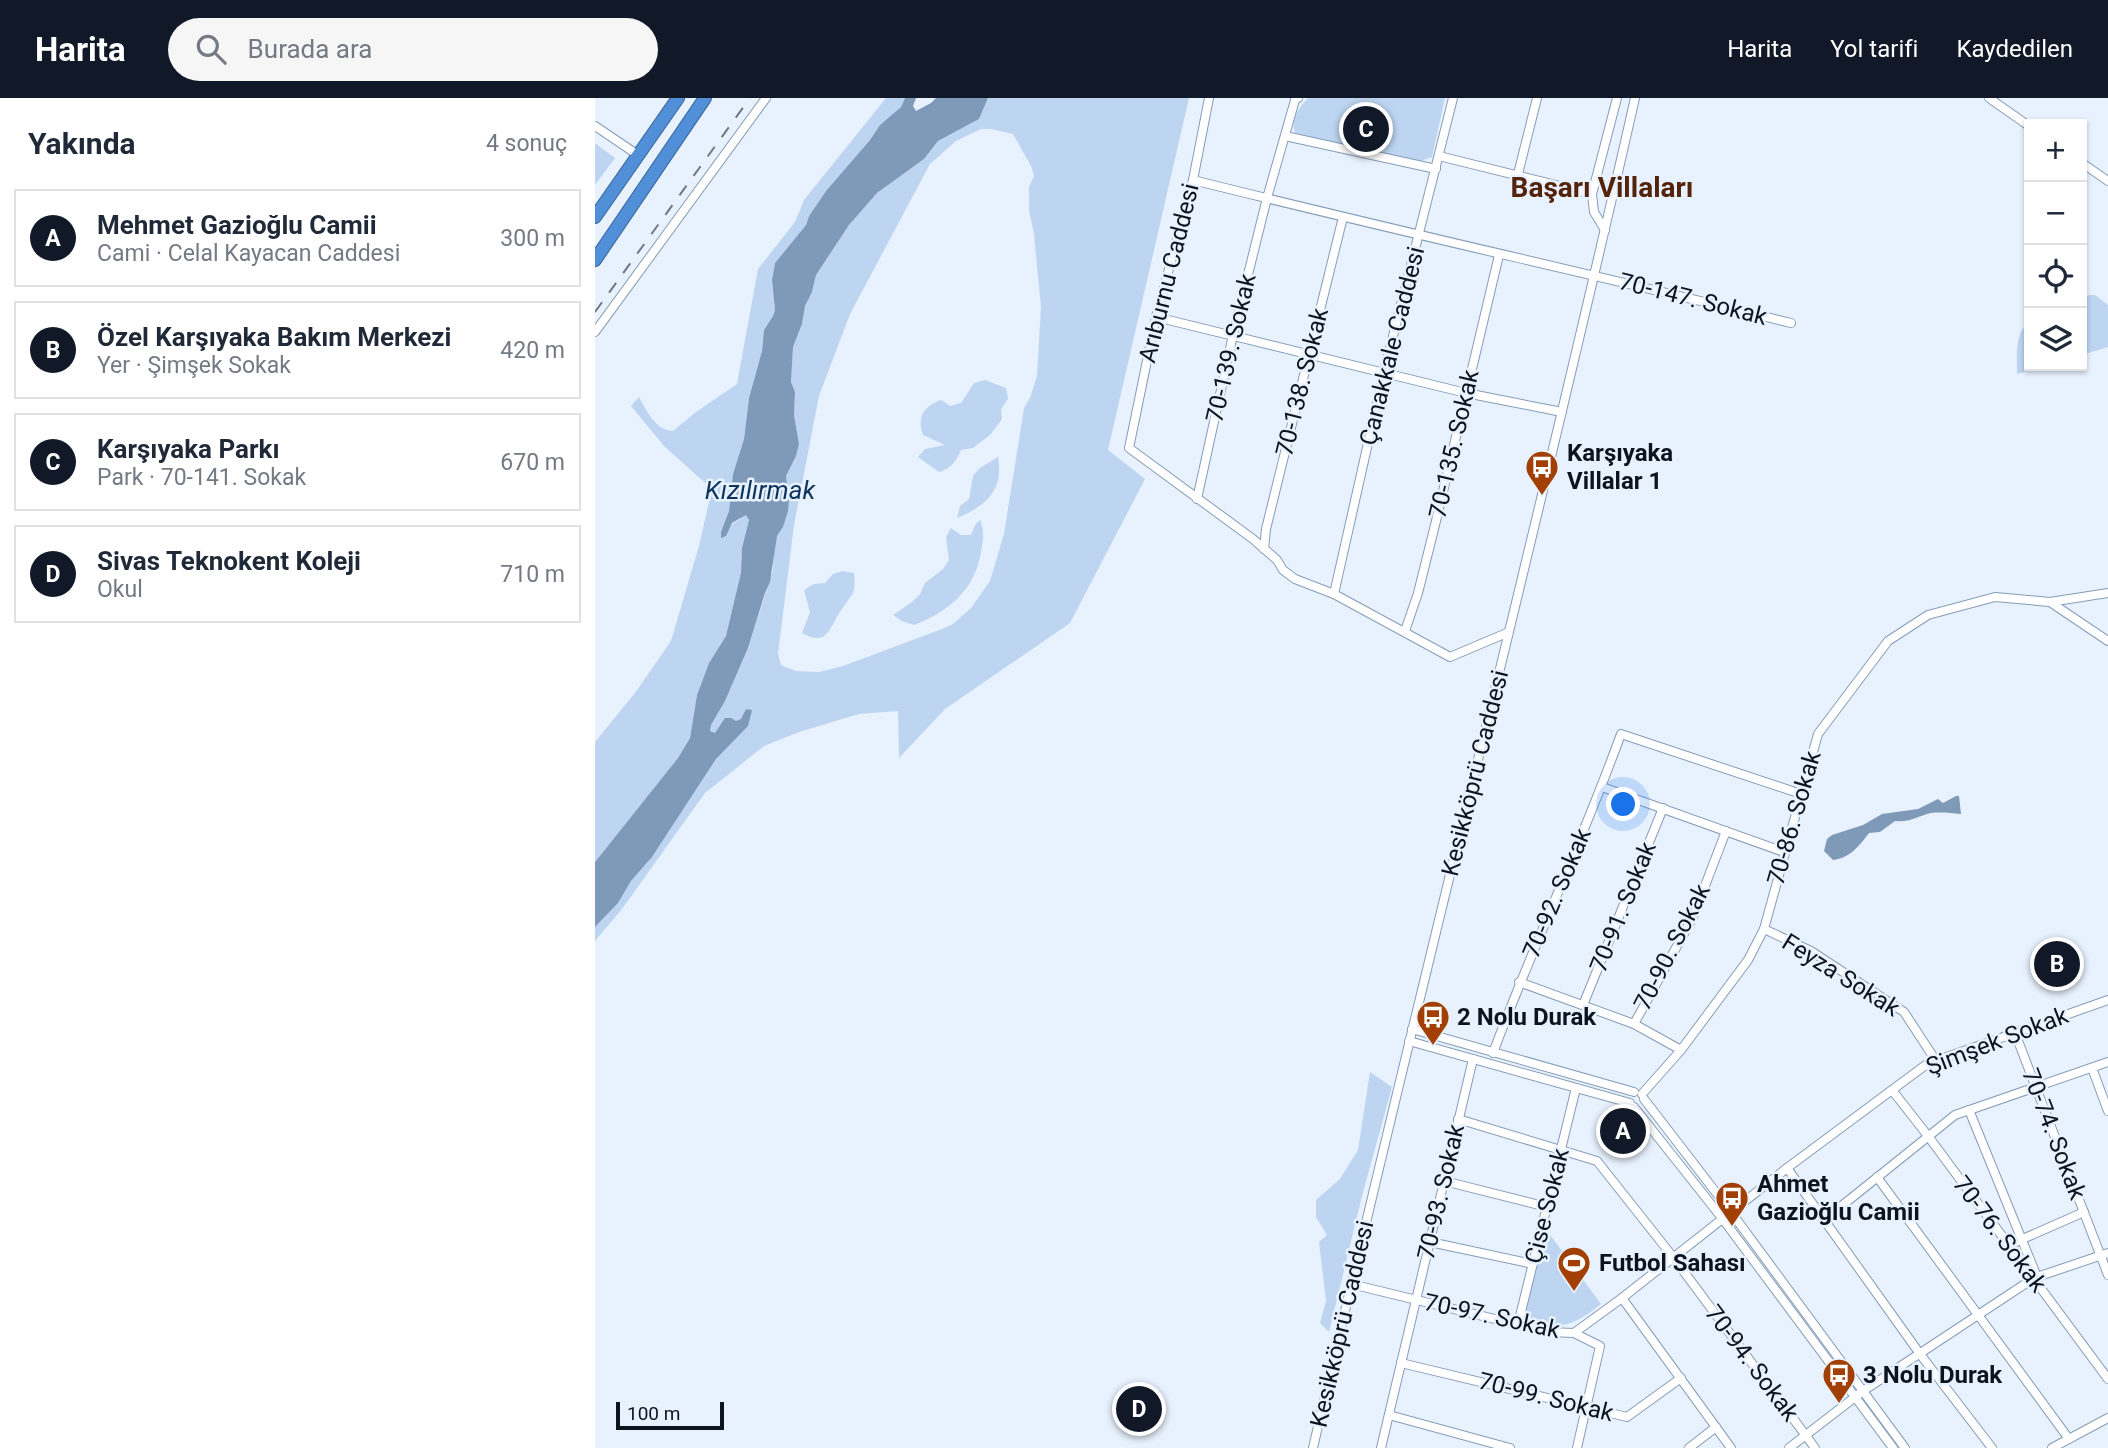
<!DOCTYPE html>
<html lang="tr">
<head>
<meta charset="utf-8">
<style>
	body { margin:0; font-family:Roboto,sans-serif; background:#f6f6f7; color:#1f2937 }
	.controls { position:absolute; right:21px; top:21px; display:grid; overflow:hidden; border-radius:0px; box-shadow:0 2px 5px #0004 }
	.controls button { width:63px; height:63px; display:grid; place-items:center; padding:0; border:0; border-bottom:2px solid #e0e1e3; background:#fff; color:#1f2937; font:35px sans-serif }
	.scale { position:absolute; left:21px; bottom:18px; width:108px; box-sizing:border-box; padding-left:7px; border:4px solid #0c141e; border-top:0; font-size:19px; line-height:24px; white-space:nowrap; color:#0c141e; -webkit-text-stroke:5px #e8f2fe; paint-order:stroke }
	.you { position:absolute; left:1029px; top:707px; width:24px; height:24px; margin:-18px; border:5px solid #fff; border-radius:50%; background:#1a73e8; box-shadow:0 0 0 10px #1a73e833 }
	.badge { display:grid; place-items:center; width:46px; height:46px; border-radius:50%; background:#111827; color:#fff; font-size:23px; font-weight:700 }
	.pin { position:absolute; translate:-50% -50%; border:4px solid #fff; box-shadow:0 2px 7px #0006 }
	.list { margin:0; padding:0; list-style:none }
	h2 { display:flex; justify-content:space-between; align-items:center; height:91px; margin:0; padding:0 28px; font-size:30px }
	h2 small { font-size:23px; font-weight:400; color:#747a83 }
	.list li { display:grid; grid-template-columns:46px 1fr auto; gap:21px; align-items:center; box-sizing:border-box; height:98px; margin:0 14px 14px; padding:0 14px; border:2px solid #e0e1e3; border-radius:0px }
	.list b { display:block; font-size:26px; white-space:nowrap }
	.list p { margin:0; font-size:23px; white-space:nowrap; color:#747a83 }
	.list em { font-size:23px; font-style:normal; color:#747a83 }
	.icon { flex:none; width:38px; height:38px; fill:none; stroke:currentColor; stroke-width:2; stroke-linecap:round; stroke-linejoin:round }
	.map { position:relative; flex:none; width:1513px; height:1350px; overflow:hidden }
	header { display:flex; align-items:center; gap:42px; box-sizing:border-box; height:98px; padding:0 35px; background:#111827; color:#fff }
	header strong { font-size:33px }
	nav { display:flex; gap:38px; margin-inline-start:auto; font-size:24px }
	.search { width:490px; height:63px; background:#f6f6f7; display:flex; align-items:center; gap:18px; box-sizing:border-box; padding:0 24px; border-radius:38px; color:#747a83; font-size:26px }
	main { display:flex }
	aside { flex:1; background:#fff }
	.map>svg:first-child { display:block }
	.green { fill:#bdd5f1; fill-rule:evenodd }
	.water { fill:#7f99b8 }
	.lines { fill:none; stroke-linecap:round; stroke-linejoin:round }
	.minor-casing { stroke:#859cb8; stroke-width:10 }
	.highway-casing { stroke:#396597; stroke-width:14 }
	.minor { stroke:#fff; stroke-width:8 }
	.highway { stroke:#5190d8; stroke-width:12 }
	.rail { stroke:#6f7883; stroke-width:2; stroke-dasharray:12 12; stroke-linecap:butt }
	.labels { text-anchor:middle; stroke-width:5; stroke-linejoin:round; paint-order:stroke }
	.street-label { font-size:24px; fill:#0c141e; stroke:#e8f2fe }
	.poi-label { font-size:24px; font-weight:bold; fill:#0c141e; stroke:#e8f2fe; text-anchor:start }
	.water-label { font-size:26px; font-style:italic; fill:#0d345d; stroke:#e8f2fe }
	.quarter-label { font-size:28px; font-weight:bold; fill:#54230c; stroke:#e8f2fe }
</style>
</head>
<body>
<header>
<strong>Harita</strong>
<div class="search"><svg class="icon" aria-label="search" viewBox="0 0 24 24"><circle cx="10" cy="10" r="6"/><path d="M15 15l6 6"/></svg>Burada ara</div>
<nav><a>Harita</a><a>Yol tarifi</a><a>Kaydedilen</a></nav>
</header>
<main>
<aside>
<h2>Yakında<small>4 sonuç</small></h2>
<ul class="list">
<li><span class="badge">A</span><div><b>Mehmet Gazioğlu Camii</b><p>Cami · Celal Kayacan Caddesi</p></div><em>300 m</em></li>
<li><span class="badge">B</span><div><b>Özel Karşıyaka Bakım Merkezi</b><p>Yer · Şimşek Sokak</p></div><em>420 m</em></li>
<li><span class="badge">C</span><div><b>Karşıyaka Parkı</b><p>Park · 70-141. Sokak</p></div><em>670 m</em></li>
<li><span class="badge">D</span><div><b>Sivas Teknokent Koleji</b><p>Okul</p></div><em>710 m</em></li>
</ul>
</aside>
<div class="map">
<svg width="1513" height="1350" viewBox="0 0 1513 1350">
	<rect width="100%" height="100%" fill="#e8f2fe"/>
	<g class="green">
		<path d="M 291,0 L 310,0 L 306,9 L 285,27 L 275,42 L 231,93 L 214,118 L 211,127 L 180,165 L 177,182 L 180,212 L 178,218 L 169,232 L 167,253 L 154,300 L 149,341 L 138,376 L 134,413 L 126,434 L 151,417 L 154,422 L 147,450 L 146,473 L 131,538 L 114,565 L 102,597 L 95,640 L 83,660 L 0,764 L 0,644 L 40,595 L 76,543 L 104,448 L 117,391 L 69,348 L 36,308 L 44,299 C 52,313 60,332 78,333 L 101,314 L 142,286 L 163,171 L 200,124 L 209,102 Z"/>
		<path d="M 393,0 L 594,0 L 513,352 L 550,381 L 475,525 L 350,611 L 304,660 L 303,613 L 264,616 L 204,634 L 169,648 L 110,695 L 27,811 L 0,843 L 0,829 L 23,805 L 36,783 L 57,759 L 121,661 L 135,646 L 146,621 L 120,635 L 115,633 L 116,627 L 130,603 L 153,550 L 178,472 L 179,448 L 182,438 L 188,429 L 194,401 L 191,378 L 201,358 L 204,346 L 199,317 L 200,294 L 196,284 L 198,249 L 207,226 L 210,208 L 217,194 L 221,177 L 254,127 L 282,95 L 329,61 L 343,43 L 384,21 ZM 386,31 L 396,31 L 418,36 L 436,68 L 439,78 L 434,89 L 434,112 L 439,136 L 446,209 L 442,278 L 435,300 L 429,310 L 409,436 L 395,483 L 376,510 L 358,526 L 347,531 L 248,568 L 224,574 L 201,573 L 186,567 L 183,556 L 199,427 L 224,298 L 255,216 L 335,66 L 361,43 Z"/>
		<path d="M 713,0 L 850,0 L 837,59 L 823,64 L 700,35 C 695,21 704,10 713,0 Z"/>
		<path d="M 0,45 L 20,60 L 0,87 Z"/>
		<path d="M 1494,197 L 1500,197 L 1513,207 L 1513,249 L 1487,257 L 1487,202 Z"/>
		<path d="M 1434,224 L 1434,268 L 1450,268 L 1422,276 C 1422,258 1419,236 1434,224 Z"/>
		<path d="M 390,282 L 411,290 L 413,301 L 406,311 L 407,321 L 396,336 L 378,350 L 366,352 C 361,364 356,370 344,374 L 323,359 L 330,351 L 350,347 L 328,337 C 322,319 328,309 346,302 L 355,308 L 366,305 L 379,285 Z"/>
		<path d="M 403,359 C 409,392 391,408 362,420 L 365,408 L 374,401 L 378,378 L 385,370 Z"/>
		<path d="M 385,422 C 390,433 388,443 386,454 C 380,492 353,514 319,527 L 307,523 L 298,517 L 317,504 L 325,496 L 330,485 L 348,471 L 354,462 L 351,439 L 356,430 L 366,437 L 376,437 L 380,427 Z"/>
		<path d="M 248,473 L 259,475 C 261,497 258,494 247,511 C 234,528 234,550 207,535 L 215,514 L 209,492 L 219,486 L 230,485 L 238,476 Z"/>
		<path d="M 775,974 L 797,989 L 767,1098 L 734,1234 L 725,1225 L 731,1203 L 724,1144 L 732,1137 L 721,1119 L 721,1102 L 745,1081 L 763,1052 Z"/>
		<path d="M 950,1130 L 1006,1206 C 980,1227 960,1236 928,1220 Z"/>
	</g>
	<g class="water">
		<path d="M 310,0 L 321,0 L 318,8 L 321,13 L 336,5 L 341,0 L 393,0 L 384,21 L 343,43 L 329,61 L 282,95 L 254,127 L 221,177 L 217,194 L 210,208 L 207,226 L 198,249 L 196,284 L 200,294 L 199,317 L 204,346 L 201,358 L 191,378 L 194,401 L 193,413 L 188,429 L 182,438 L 175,484 L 170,495 L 153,550 L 130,603 L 116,627 L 115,633 L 120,635 L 130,620 L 136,620 L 141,623 L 146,621 L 151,611 L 157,612 L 153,628 L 121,661 L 57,759 L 36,783 L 23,805 L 0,829 L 0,764 L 83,660 L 95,640 L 102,597 L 114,565 L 131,538 L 146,474 L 147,450 L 154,422 L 151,417 L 137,425 L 131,438 L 126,440 L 126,434 L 134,413 L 138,376 L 149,341 L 154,300 L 167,253 L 169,232 L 178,218 L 180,212 L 177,182 L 180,165 L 211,127 L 214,118 L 231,93 L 275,42 L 285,27 L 306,9 Z"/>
		<path d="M 1361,698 L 1364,698 L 1366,716 C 1356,715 1346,714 1336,715 C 1323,718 1313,725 1300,723 L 1285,734 L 1274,735 C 1264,748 1255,760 1238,762 L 1229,753 L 1232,741 L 1237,737 L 1268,727 L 1287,716 L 1323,711 L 1343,701 L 1348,705 Z"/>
	</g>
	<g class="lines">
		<defs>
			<g id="minor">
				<path d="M 614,0 L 598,82 L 561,219 L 534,350 L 658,441 L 682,462 L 688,472 L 700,481 L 739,496 L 855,559 L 914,534"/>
				<path d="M 1394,0 L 1434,28"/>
				<path d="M 0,28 L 43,57"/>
				<path d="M 690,38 L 841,71"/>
				<path d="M 844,58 L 997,96 L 999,114 L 1010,132"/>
				<path d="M 1487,65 L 1513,83"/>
				<path d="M 923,76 L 942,0"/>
				<path d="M 598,82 C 797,132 997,176 1196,225"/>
				<path d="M 997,96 L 1022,0"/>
				<path d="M 561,219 L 871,295 L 967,314"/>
				<path d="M 0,234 L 171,0"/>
				<path d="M 602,401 L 638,237 L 672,100 L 700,2 L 703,0"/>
				<path d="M 669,451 L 671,431 L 748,119"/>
				<path d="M 739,496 L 789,274 L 858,0"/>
				<path d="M 1455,504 L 1513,495"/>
				<path d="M 810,533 L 823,495 L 841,423 L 904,157"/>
				<path d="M 1007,689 L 1189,754"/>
				<path d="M 1169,831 L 1216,853 L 1309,914 L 1341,963"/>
				<path d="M 924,884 L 1039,926 L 1086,952"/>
				<path d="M 988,907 L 1068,710"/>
				<path d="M 1039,926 L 1098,819 L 1131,733"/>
				<path d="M 817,931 L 1039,994"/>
				<path d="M 1420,935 L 1513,1177"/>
				<path d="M 814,943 L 1035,1005"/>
				<path d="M 898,955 C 938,848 987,744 1026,636 L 1206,696"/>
				<path d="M 1497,970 L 1513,1013"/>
				<path d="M 1297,992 L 1333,1038 L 1513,1281"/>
				<path d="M 1047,996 L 1086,952 L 1153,862 L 1169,831 L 1223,636 L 1293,543 L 1333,517 L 1400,499 L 1455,504 L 1513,543"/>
				<path d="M 1049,1001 L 1136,1114 L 1310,1350"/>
				<path d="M 1039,1009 L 1127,1120 L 1298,1350"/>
				<path d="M 1374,1012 L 1442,1179"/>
				<path d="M 863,1021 L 1002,1063 L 1078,1159 L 1220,1350"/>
				<path d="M 1192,1070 L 1325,1256 L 1397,1350"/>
				<path d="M 1282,1079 L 1474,1341"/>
				<path d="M 849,1083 L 952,1109"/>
				<path d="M 1229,1122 L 1360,1017 L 1513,964"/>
				<path d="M 835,1144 L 938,1166"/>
				<path d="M 1414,1147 L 1489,1114"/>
				<path d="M 756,1186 L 953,1234 L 979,1235 L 1027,1200 L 1192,1070 L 1332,966 L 1513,902"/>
				<path d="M 1027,1200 L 1136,1350"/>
				<path d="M 923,1226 L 981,990"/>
				<path d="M 979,1235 L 1005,1248 L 982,1350"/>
				<path d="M 806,1265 L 1032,1319 L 1086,1280"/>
				<path d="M 794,1317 L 915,1350"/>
				<path d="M 718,1350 C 822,899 938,451 1040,0"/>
				<path d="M 786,1350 L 878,961"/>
				<path d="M 1094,1350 L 1121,1329"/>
				<path d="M 1194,1350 L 1268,1293 L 1439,1180 L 1513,1155"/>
				<path d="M 1457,1350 L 1513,1320"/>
			</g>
			<g id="highway">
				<path d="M 0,119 L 83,0"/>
				<path d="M 0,162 L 110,0"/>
			</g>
		</defs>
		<use href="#minor" class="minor-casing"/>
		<use href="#highway" class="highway-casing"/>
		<use href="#minor" class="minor"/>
		<use href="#highway" class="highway"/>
		<path class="rail" d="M 0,214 L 155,0"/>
	</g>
	<defs>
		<symbol id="bus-pin" viewBox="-11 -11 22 30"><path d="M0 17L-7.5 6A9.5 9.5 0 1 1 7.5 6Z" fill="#a23f05" stroke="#e8f2fe"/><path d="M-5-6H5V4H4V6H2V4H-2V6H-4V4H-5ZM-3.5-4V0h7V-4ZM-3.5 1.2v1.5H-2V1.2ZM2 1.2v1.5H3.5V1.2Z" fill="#fff"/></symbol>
		<symbol id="stadium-pin" viewBox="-11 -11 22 30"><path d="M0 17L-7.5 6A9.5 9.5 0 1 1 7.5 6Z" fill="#a23f05" stroke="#e8f2fe"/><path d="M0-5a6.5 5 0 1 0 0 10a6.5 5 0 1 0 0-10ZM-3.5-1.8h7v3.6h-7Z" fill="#fff"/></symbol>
	</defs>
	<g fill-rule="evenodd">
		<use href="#bus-pin" x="928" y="350" width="38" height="52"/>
		<use href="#bus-pin" x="819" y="900" width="38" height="52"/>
		<use href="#bus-pin" x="1118" y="1081" width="38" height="52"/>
		<use href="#stadium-pin" x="960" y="1146" width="38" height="52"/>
		<use href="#bus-pin" x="1225" y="1258" width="38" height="52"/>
	</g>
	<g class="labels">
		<g class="street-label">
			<text transform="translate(574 175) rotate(-76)" y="8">Arıburnu Caddesi</text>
			<text transform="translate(1098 201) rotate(14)" y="8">70-147. Sokak</text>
			<text transform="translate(797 248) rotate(-76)" y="8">Çanakkale Caddesi</text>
			<text transform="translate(636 250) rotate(-77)" y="8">70-139. Sokak</text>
			<text transform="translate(707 284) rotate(-76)" y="8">70-138. Sokak</text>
			<text transform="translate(859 346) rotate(-77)" y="8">70-135. Sokak</text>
			<text transform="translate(880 675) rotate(-76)" y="8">Kesikköprü Caddesi</text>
			<text transform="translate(1199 720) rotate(-74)" y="8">70-86. Sokak</text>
			<text transform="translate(962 795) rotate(-67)" y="8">70-92. Sokak</text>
			<text transform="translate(1028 809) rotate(-68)" y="8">70-91. Sokak</text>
			<text transform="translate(1077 849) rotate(-63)" y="8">70-90. Sokak</text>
			<text transform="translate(1246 877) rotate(32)" y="8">Feyza Sokak</text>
			<text transform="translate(1402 943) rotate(-21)" y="8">Şimşek Sokak</text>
			<text transform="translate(1459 1036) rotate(69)" y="8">70-74. Sokak</text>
			<text transform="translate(846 1094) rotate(-77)" y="8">70-93. Sokak</text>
			<text transform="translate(952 1108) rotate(-76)" y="8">Çise Sokak</text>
			<text transform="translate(1405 1136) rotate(53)" y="8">70-76. Sokak</text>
			<text transform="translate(897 1218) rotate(12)" y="8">70-97. Sokak</text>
			<text transform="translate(747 1226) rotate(-77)" y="8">Kesikköprü Caddesi</text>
			<text transform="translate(1157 1265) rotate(53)" y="8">70-94. Sokak</text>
			<text transform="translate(951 1299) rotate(14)" y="8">70-99. Sokak</text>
		</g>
		<g class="poi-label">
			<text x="972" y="363">Karşıyaka<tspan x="972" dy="28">Villalar 1</tspan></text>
			<text x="862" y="927">2 Nolu Durak</text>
			<text x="1162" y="1094">Ahmet<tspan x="1162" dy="28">Gazioğlu Camii</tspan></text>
			<text x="1004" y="1173">Futbol Sahası</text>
			<text x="1268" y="1285">3 Nolu Durak</text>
		</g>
		<g class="water-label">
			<text x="165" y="401">Kızılırmak</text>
		</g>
		<g class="quarter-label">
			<text x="1007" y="99">Başarı Villaları</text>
		</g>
	</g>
</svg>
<div class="controls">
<button>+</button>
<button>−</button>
<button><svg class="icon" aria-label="locate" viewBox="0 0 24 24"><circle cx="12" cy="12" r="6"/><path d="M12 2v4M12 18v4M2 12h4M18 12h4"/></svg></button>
<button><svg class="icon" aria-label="layers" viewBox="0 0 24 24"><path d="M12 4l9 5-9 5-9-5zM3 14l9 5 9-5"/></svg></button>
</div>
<div class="scale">100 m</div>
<div class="you"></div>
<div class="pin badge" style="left:1028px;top:1033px">A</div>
<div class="pin badge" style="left:1462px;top:866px">B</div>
<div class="pin badge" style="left:771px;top:31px">C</div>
<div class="pin badge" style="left:544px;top:1311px">D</div>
</div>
</main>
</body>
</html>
